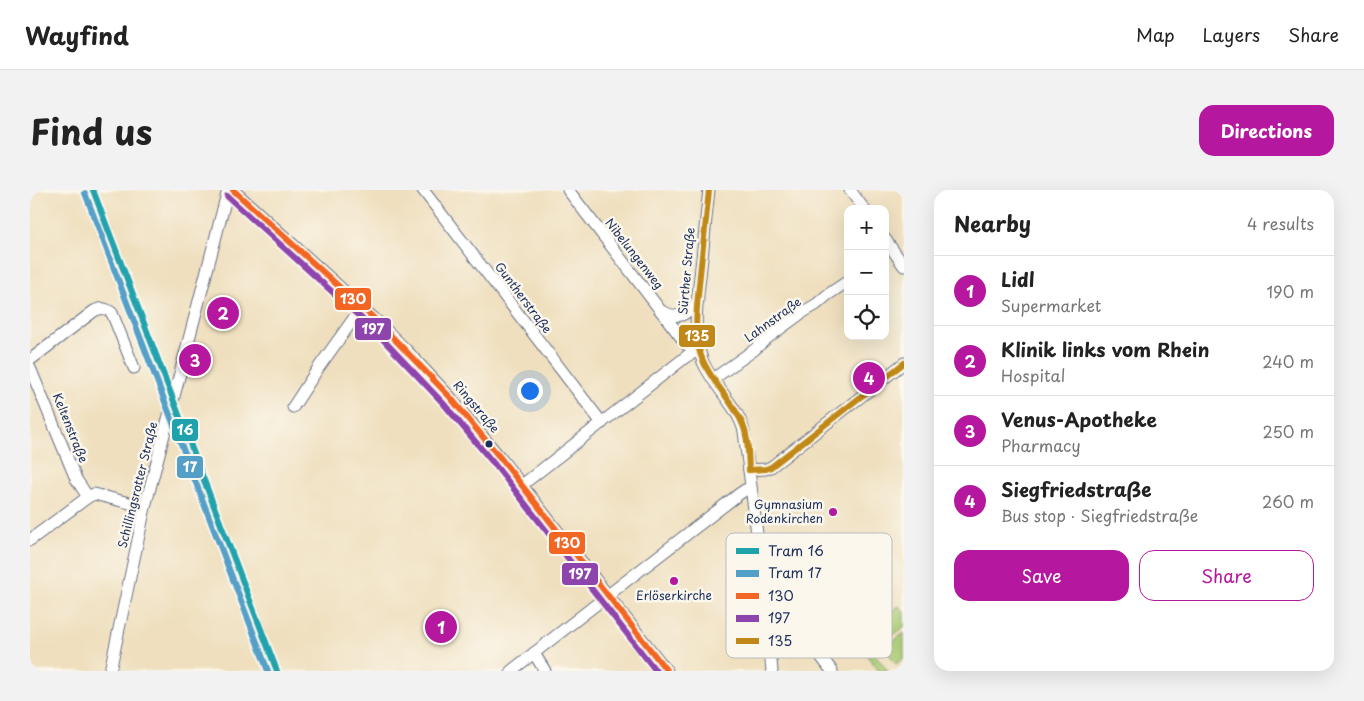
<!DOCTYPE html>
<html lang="en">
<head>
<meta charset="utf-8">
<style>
	body { margin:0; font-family:"Playpen Sans",sans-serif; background:#f2f2f2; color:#222 }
	.controls { position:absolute; right:15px; top:15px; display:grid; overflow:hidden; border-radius:10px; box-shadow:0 5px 20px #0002 }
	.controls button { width:45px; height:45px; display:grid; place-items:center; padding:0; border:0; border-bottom:1px solid #e0e0e0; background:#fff; color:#222; font:25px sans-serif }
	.you { position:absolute; left:499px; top:200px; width:18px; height:18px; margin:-12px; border:4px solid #fff; border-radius:50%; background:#1a73e8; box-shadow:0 0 0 8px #1a73e833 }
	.badge { display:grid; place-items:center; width:32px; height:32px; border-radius:50%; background:#b5179e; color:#fff; font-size:16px; font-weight:700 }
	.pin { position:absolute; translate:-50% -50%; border:2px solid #fff; box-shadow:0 1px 5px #0006 }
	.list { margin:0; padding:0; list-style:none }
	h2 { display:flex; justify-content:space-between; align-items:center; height:65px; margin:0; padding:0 20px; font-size:21px }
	h2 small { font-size:16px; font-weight:400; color:#767676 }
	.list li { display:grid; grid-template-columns:32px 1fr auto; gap:15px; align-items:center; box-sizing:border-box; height:70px; padding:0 20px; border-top:1px solid #e0e0e0 }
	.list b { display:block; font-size:19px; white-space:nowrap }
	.list p { margin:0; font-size:16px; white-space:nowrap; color:#767676 }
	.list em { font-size:16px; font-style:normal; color:#767676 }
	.actions { display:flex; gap:10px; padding:15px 20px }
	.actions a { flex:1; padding:11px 0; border:1px solid #b5179e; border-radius:15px; text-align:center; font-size:18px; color:#b5179e }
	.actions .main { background:#b5179e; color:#fff }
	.icon { flex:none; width:28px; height:28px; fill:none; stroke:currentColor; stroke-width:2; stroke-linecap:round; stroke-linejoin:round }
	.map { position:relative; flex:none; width:874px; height:481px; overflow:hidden; border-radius:15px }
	header { display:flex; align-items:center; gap:30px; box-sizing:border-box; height:70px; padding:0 25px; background:#fff; border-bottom:1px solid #e0e0e0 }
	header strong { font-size:24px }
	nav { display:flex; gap:28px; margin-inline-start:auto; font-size:18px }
	.intro { display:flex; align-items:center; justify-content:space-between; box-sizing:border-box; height:120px; padding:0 30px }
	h1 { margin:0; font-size:35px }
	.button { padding:12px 22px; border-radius:15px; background:#b5179e; color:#fff; font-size:18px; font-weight:700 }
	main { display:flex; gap:30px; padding:0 30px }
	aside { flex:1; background:#fff; border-radius:15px; box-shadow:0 5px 20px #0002 }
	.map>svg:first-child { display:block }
	.green { fill:#aacb73; stroke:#627d68 }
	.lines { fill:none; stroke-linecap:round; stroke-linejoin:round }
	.minor-casing { stroke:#656d80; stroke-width:13 }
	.minor { stroke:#fff; stroke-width:11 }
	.bus-1-casing { stroke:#fbf7ec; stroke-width:10 }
	.bus-2-casing { stroke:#fbf7ec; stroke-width:10 }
	.bus-3-casing { stroke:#fbf7ec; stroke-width:10 }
	.bus-1 { stroke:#f26522; stroke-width:6 }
	.bus-2 { stroke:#8e44ad; stroke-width:6 }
	.bus-3 { stroke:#c08818; stroke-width:6 }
	.tram-1-casing { stroke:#fbf7ec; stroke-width:10 }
	.tram-2-casing { stroke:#fbf7ec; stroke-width:10 }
	.tram-1 { stroke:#20a2ad; stroke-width:6 }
	.tram-2 { stroke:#549fc8; stroke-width:6 }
	.bus-dot { fill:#1b2f5e; stroke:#fbf7ec; stroke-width:2 }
	.poi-dot { fill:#b5179e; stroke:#fbf7ec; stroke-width:2 }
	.labels { text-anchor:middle; stroke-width:5; stroke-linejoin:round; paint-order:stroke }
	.street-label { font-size:12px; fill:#1b2f5e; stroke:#fbf7ec }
	.poi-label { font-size:12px; fill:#1b2f5e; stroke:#fbf7ec; text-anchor:end }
	.key { fill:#fbf7ec; stroke:#b8bbc1; stroke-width:1 }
	.key-label { font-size:14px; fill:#1b2f5e }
	.line-badge { stroke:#fbf7ec; stroke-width:2 }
	.badge-label { font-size:14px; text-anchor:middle; font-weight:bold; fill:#fff }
</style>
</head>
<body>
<header>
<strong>Wayfind</strong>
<nav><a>Map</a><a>Layers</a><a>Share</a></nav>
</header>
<div class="intro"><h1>Find us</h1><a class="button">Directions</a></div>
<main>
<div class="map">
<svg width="874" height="481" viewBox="0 0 874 481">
	<rect width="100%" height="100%" fill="#fbf7ec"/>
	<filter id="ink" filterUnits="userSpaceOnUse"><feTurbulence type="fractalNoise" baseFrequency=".02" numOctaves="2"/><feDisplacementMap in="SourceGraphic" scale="10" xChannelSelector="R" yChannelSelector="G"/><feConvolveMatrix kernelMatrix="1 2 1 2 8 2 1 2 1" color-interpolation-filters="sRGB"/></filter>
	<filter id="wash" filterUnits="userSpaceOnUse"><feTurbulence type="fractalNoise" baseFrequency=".0096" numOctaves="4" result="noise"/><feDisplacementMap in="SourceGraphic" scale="20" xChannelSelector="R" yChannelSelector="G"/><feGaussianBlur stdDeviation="1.12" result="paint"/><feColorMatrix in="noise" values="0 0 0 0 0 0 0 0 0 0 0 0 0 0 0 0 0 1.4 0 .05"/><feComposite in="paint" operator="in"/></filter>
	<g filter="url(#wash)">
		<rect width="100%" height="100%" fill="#efdfbe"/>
		<g class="green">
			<path d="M 802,408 L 858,481 L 849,481 L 796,412 Z"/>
			<path d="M 869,416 L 874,422 L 874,437 L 851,454 L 839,438 Z"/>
			<path d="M 874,443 L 874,468 L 866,474 L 855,458 Z"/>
		</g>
	</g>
	<g filter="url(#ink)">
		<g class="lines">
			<defs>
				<g id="minor">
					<path d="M 203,0 L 348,132 L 376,160 L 420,207 L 472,270 L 637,481"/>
					<path d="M 393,0 L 572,233"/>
					<path d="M 538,0 L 657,155 L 669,160"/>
					<path d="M 679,0 C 676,26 674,51 671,77 C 668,108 661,142 673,172 C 684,197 707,215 714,241 L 734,399 L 742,481"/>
					<path d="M 820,0 L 834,19"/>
					<path d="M 855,49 L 874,76"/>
					<path d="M 631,121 C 650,130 656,126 668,110"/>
					<path d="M 0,170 L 64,121 C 71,118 75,117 82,123 L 104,178"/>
					<path d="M 0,178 L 46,289 L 58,307"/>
					<path d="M 683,189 L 724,160 L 736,149 L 770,124 L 787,114 L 796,106 L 818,91"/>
					<path d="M 263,217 L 289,177 L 332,117"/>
					<path d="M 719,280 L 736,279 L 741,277 L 874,173"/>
					<path d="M 492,295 L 657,166 L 669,160"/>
					<path d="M 0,350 L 58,307 L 64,304 L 115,317"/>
					<path d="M 734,399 L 739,400 L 746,407 L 802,481"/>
					<path d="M 504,463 L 515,481"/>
					<path d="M 80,481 L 115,317 L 198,0"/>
					<path d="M 481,481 L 591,395 L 709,304 L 715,300 L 721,299"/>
				</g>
			</defs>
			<use href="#minor" class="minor-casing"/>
			<use href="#minor" class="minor"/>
			<defs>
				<path id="bus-1" d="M 203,0 L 348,132 L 420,207 L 472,270 L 637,481"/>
				<path id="bus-2" d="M 197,6 L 342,138 L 413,213 L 465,275 L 626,481"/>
				<g id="bus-3">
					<path d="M 679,0 C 676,32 672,63 669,95 C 667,116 664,139 669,159 C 676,188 702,208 713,235 C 719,249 718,265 719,280"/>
					<path d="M 719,280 L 736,279 L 741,277 L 874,173"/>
				</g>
			</defs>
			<use href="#bus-1" class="bus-1-casing"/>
			<use href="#bus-2" class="bus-2-casing"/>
			<use href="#bus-3" class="bus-3-casing"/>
			<use href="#bus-1" class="bus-1"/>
			<use href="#bus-2" class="bus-2"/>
			<use href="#bus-3" class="bus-3"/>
			<defs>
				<path id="tram-1" d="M 63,0 L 247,481"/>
				<path id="tram-2" d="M 55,3 L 238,481"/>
			</defs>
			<use href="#tram-1" class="tram-1-casing"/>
			<use href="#tram-2" class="tram-2-casing"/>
			<use href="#tram-1" class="tram-1"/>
			<use href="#tram-2" class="tram-2"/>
		</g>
	</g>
	<circle class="bus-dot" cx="459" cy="254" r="4.5"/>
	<g class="poi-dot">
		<circle cx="803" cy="322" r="5"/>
		<circle cx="644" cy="391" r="5"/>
	</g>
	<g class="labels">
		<g class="street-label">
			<text transform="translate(604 64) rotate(52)" y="4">Nibelungenweg</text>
			<text transform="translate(657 81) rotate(-85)" y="4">Sürther Straße</text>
			<text transform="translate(493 108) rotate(53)" y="4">Guntherstraße</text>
			<text transform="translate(743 130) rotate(-36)" y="4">Lahnstraße</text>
			<text transform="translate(446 217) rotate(50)" y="4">Ringstraße</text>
			<text transform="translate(40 238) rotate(68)" y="4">Keltenstraße</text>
			<text transform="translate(108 295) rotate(-76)" y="4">Schillingsrotter Straße</text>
		</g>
		<g class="poi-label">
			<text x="793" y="319">Gymnasium<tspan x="793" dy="14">Rodenkirchen</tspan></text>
			<text x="644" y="410" text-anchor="middle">Erlöserkirche</text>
		</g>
	</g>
	<rect x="696" y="343" width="166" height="125" rx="8" class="key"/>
	<rect x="706" y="358" width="23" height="6" fill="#20a2ad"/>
	<rect x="706" y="380" width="23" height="7" fill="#549fc8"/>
	<rect x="706" y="403" width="23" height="6" fill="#f26522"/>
	<rect x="706" y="425" width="23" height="7" fill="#8e44ad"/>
	<rect x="706" y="448" width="23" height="6" fill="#c08818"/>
	<g class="key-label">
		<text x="738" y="366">Tram 16</text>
		<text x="738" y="388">Tram 17</text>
		<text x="738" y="411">130</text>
		<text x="738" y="433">197</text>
		<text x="738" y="456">135</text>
	</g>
	<g class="line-badge">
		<rect x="304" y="97" width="38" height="24" rx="5" fill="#f26522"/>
		<rect x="324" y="127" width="38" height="24" rx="5" fill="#8e44ad"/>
		<rect x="648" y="134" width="38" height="24" rx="5" fill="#c08818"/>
		<rect x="141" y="228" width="28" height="24" rx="5" fill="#20a2ad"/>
		<rect x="146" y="265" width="28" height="24" rx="5" fill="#549fc8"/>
		<rect x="518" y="341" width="38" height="24" rx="5" fill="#f26522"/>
		<rect x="531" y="372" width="38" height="24" rx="5" fill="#8e44ad"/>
	</g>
	<g class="badge-label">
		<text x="323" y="114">130</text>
		<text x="343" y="144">197</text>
		<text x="667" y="151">135</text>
		<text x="155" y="245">16</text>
		<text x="160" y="282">17</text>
		<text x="537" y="358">130</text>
		<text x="550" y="389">197</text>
	</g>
</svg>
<div class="controls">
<button>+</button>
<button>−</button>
<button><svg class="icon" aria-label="locate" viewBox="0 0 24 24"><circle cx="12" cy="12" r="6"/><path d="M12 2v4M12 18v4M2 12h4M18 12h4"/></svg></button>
</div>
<div class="you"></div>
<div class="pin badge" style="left:411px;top:437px">1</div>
<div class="pin badge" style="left:193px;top:123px">2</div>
<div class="pin badge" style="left:165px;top:170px">3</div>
<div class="pin badge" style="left:839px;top:188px">4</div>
</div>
<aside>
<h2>Nearby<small>4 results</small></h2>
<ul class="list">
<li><span class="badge">1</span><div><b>Lidl</b><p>Supermarket</p></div><em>190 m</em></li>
<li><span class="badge">2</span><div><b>Klinik links vom Rhein</b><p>Hospital</p></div><em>240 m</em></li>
<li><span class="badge">3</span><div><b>Venus-Apotheke</b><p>Pharmacy</p></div><em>250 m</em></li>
<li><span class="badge">4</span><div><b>Siegfriedstraße</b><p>Bus stop · Siegfriedstraße</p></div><em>260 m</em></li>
</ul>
<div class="actions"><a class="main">Save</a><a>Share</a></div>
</aside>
</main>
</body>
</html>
